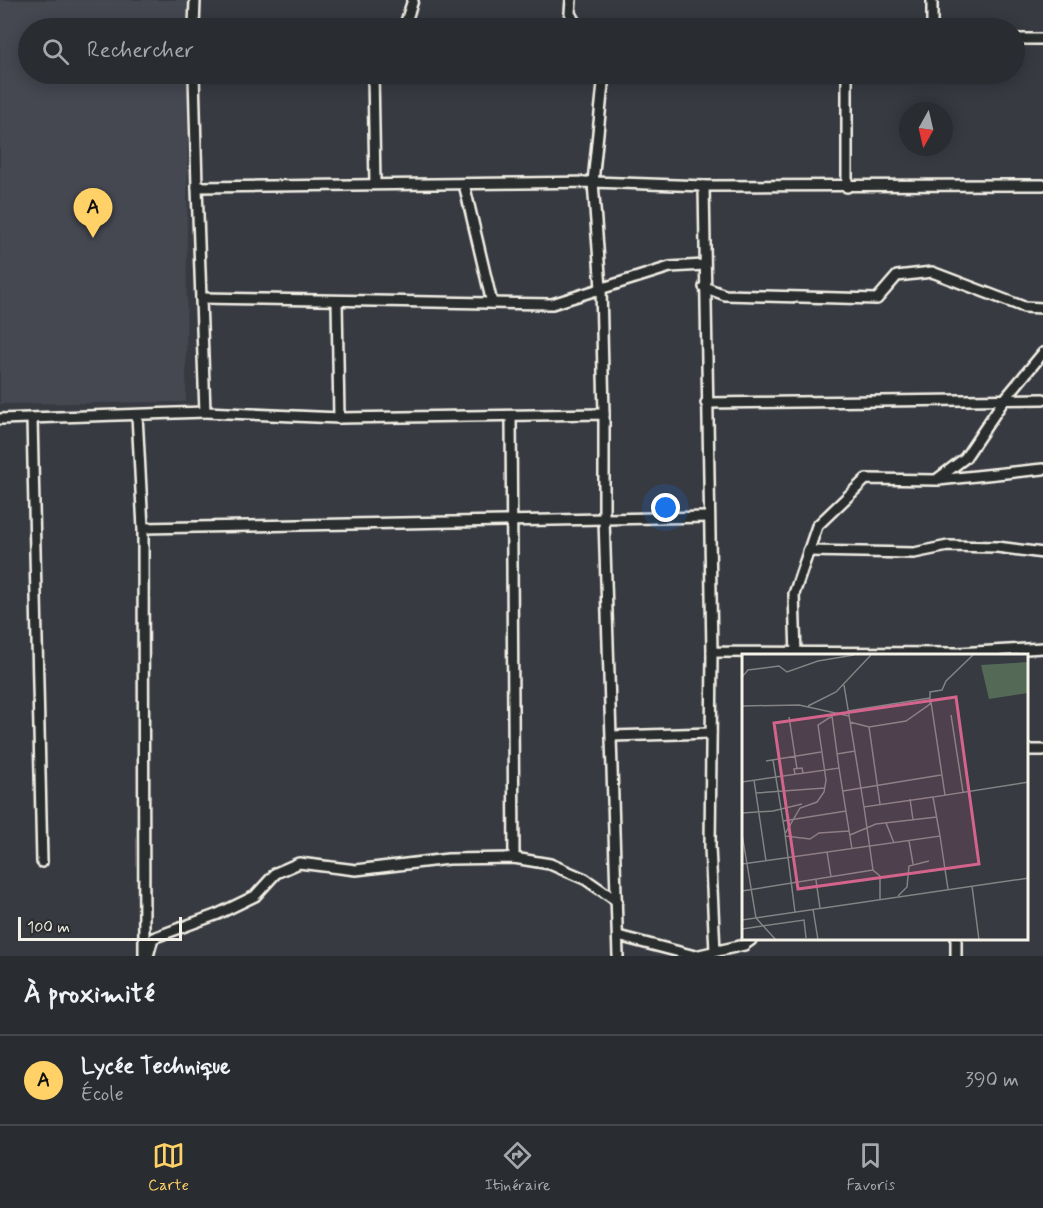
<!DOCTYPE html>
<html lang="fr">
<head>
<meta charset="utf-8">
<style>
	body { margin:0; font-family:Mynerve,sans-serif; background:#313439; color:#f1f3f6 }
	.compass { position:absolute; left:899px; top:102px; width:54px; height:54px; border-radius:50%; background:#292c31; box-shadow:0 3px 15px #0003; rotate:188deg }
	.scale { position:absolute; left:18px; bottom:15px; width:164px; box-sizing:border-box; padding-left:6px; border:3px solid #f4f1e8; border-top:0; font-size:16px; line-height:21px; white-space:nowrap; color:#f4f1e8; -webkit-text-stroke:4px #2a2d2e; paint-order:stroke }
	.you { position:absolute; left:666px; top:508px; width:21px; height:21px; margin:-15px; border:4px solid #fff; border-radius:50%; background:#1a73e8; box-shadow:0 0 0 9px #1a73e833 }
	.badge { display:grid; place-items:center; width:39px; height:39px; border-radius:50%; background:#ffd166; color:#111; font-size:20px; font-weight:700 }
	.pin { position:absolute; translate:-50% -50px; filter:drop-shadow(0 2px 3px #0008) }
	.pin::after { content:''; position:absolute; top:32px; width:21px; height:18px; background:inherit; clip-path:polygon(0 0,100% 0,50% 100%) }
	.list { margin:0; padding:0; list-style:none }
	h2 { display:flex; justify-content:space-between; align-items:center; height:78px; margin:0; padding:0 24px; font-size:26px }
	h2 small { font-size:20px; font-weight:400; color:#a5a7ab }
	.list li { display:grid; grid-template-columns:39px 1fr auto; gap:18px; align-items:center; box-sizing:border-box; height:90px; padding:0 24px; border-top:2px solid #45484d }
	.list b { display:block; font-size:22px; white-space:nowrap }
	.list p { margin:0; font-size:20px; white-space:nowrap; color:#a5a7ab }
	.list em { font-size:20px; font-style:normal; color:#a5a7ab }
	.icon { flex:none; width:33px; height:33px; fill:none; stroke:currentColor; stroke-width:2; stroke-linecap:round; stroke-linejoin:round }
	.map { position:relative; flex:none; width:1043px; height:956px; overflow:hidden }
	.search { position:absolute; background:#292c31; box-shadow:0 3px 15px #0003; left:18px; right:18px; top:18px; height:66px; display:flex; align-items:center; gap:15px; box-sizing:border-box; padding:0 21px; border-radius:33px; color:#a5a7ab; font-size:22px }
	.sheet { height:168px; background:#292c31 }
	nav { display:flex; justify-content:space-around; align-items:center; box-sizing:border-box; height:84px; border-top:2px solid #45484d; background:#292c31; font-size:16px; color:#a5a7ab }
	nav a { display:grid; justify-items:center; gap:3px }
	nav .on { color:#ffd166 }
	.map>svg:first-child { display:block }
	.built { fill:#444751 }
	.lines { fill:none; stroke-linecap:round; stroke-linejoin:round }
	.street-casing { stroke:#f4f1e8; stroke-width:14 }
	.street { stroke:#2a2d2e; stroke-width:9 }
	.inset-road { fill:none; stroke:#838384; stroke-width:1.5 }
	.view { fill:#d4648c; fill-opacity:0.15; stroke:#d4648c; stroke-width:3 }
	.inset-edge { fill:none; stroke:#f4f1e8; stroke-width:3 }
</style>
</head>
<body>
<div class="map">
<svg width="1043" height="956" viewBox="0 0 1043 956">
	<rect width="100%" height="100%" fill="#373a41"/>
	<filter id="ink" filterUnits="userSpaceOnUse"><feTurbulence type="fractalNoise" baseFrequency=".0167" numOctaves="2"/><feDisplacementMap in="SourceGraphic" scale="12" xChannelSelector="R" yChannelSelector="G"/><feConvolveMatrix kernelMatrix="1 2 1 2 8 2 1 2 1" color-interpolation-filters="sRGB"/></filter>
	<g filter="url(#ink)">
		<path class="built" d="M 0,0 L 188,0 L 188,28 L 28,28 L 28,74 L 188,74 L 186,402 L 0,404 Z"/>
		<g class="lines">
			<defs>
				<g id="street">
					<path d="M 571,0 L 570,13 L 578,28"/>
					<path d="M 932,0 L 932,28"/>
					<path d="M 194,28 L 195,0"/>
					<path d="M 404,28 L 413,0"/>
					<path d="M 1014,39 L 1043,39"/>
					<path d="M 194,74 L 197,187 L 593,182 L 704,186 L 1043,185"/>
					<path d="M 373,74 L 375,184"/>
					<path d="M 464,184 L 492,303"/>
					<path d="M 704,186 L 712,652 L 958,653 L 1043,648"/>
					<path d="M 847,187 L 847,74"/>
					<path d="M 704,287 L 725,295 L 877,299 L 897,276 L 932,272 L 1024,307 L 1043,308"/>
					<path d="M 201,298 L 552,304 L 670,267 L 704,265"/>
					<path d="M 337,301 L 339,418"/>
					<path d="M 706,403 L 1043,399"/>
					<path d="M 205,412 L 339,418 L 604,414 L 604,519 L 618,956"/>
					<path d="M 604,414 L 601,288 L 593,182 L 604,74"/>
					<path d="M 137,415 L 143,528 L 144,956"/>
					<path d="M 511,416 L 514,858"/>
					<path d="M 32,418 L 42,862"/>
					<path d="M 0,419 L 205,412 L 197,187"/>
					<path d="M 938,480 L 1043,469"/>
					<path d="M 143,528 L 708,517"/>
					<path d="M 808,551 L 914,553 L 948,546 L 997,547 L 1043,553"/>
					<path d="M 712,652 L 710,847 L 715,951"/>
					<path d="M 796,656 L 794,594 L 817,526 L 866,479 L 936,480 L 965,458 L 1004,400 L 1043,353"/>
					<path d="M 612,736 L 711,733"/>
					<path d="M 1026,750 L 1043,750"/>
					<path d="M 618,936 L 695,956 L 744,945 L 751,940"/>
					<path d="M 956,940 L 956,956"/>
					<path d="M 148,956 L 153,938 L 218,914 L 255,896 L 276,873 L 299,863 L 356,870 L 448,859 L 514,858 L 550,864 L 585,879 L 617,901"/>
				</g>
			</defs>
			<use href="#street" class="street-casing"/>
			<use href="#street" class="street"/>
		</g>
	</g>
	<g transform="translate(742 654)">
		<rect width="286" height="286" fill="#373a41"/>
		<path d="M 286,8 L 286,39 L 247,45 L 239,11 Z" fill="#546a57"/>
		<path class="inset-road" d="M 0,23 L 6,16 L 37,12 L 45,18 L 76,7 L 112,1M 102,31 L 122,153 L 191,143M 189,48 L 203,141M 0,52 L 57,51 L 107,62M 66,52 L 94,38 L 129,1M 106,57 L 188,44M 209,61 L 221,138M 90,62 L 97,114M 47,63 L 55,115M 108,68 L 127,73 L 164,67 L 188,50 L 188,38 L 200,36 L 204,27 L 231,1M 127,73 L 138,150M 95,100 L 113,97M 31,106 L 43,179M 24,107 L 79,98M 53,120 L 52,115 L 60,114 L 61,119M 12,126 L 24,207M 0,128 L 97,114 L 110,195M 101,137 L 199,121M 14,139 L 83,134M 168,145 L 171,166M 122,153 L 131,216 L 138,222 L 138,245M 0,159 L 31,157 L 60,150M 41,167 L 104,157M 144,169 L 152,189M 0,180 L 14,264 L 34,286M 108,181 L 134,170 L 195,163M 43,182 L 68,185 L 77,179 L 107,177M 198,182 L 191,143 L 287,128M 167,187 L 171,210M 85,198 L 89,223M 0,210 L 198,182 L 206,235M 74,226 L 78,254M 230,232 L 237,286M 0,237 L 131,216M 156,242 L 165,233 L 167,212 L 187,207M 71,255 L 76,286M 53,258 L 43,180 L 58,154 L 75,148 L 82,138 L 84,126 L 76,71 L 93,60M 0,266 L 287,224M 0,275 L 62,266 L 64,284"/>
		<path class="view" d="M 214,43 L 237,210 L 56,235 L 32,69 Z"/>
		<rect width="286" height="286" class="inset-edge"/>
	</g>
</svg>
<svg class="compass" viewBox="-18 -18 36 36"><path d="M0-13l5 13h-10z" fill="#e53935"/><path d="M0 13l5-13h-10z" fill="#a5a7ab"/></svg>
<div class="scale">100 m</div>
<div class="you"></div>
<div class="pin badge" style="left:93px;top:238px">A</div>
<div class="search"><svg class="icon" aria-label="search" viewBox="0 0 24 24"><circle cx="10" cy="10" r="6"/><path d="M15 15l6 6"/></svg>Rechercher</div>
</div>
<section class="sheet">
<h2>À proximité<small></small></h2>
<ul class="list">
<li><span class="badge">A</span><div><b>Lycée Technique</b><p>École</p></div><em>390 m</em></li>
</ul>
</section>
<nav>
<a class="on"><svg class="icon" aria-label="map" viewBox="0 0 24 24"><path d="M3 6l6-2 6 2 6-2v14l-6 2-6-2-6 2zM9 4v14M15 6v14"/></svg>Carte</a>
<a><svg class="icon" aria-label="directions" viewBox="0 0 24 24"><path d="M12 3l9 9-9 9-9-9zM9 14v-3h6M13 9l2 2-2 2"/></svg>Itinéraire</a>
<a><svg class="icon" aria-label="saved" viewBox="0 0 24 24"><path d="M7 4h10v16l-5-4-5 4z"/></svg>Favoris</a>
</nav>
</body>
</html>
